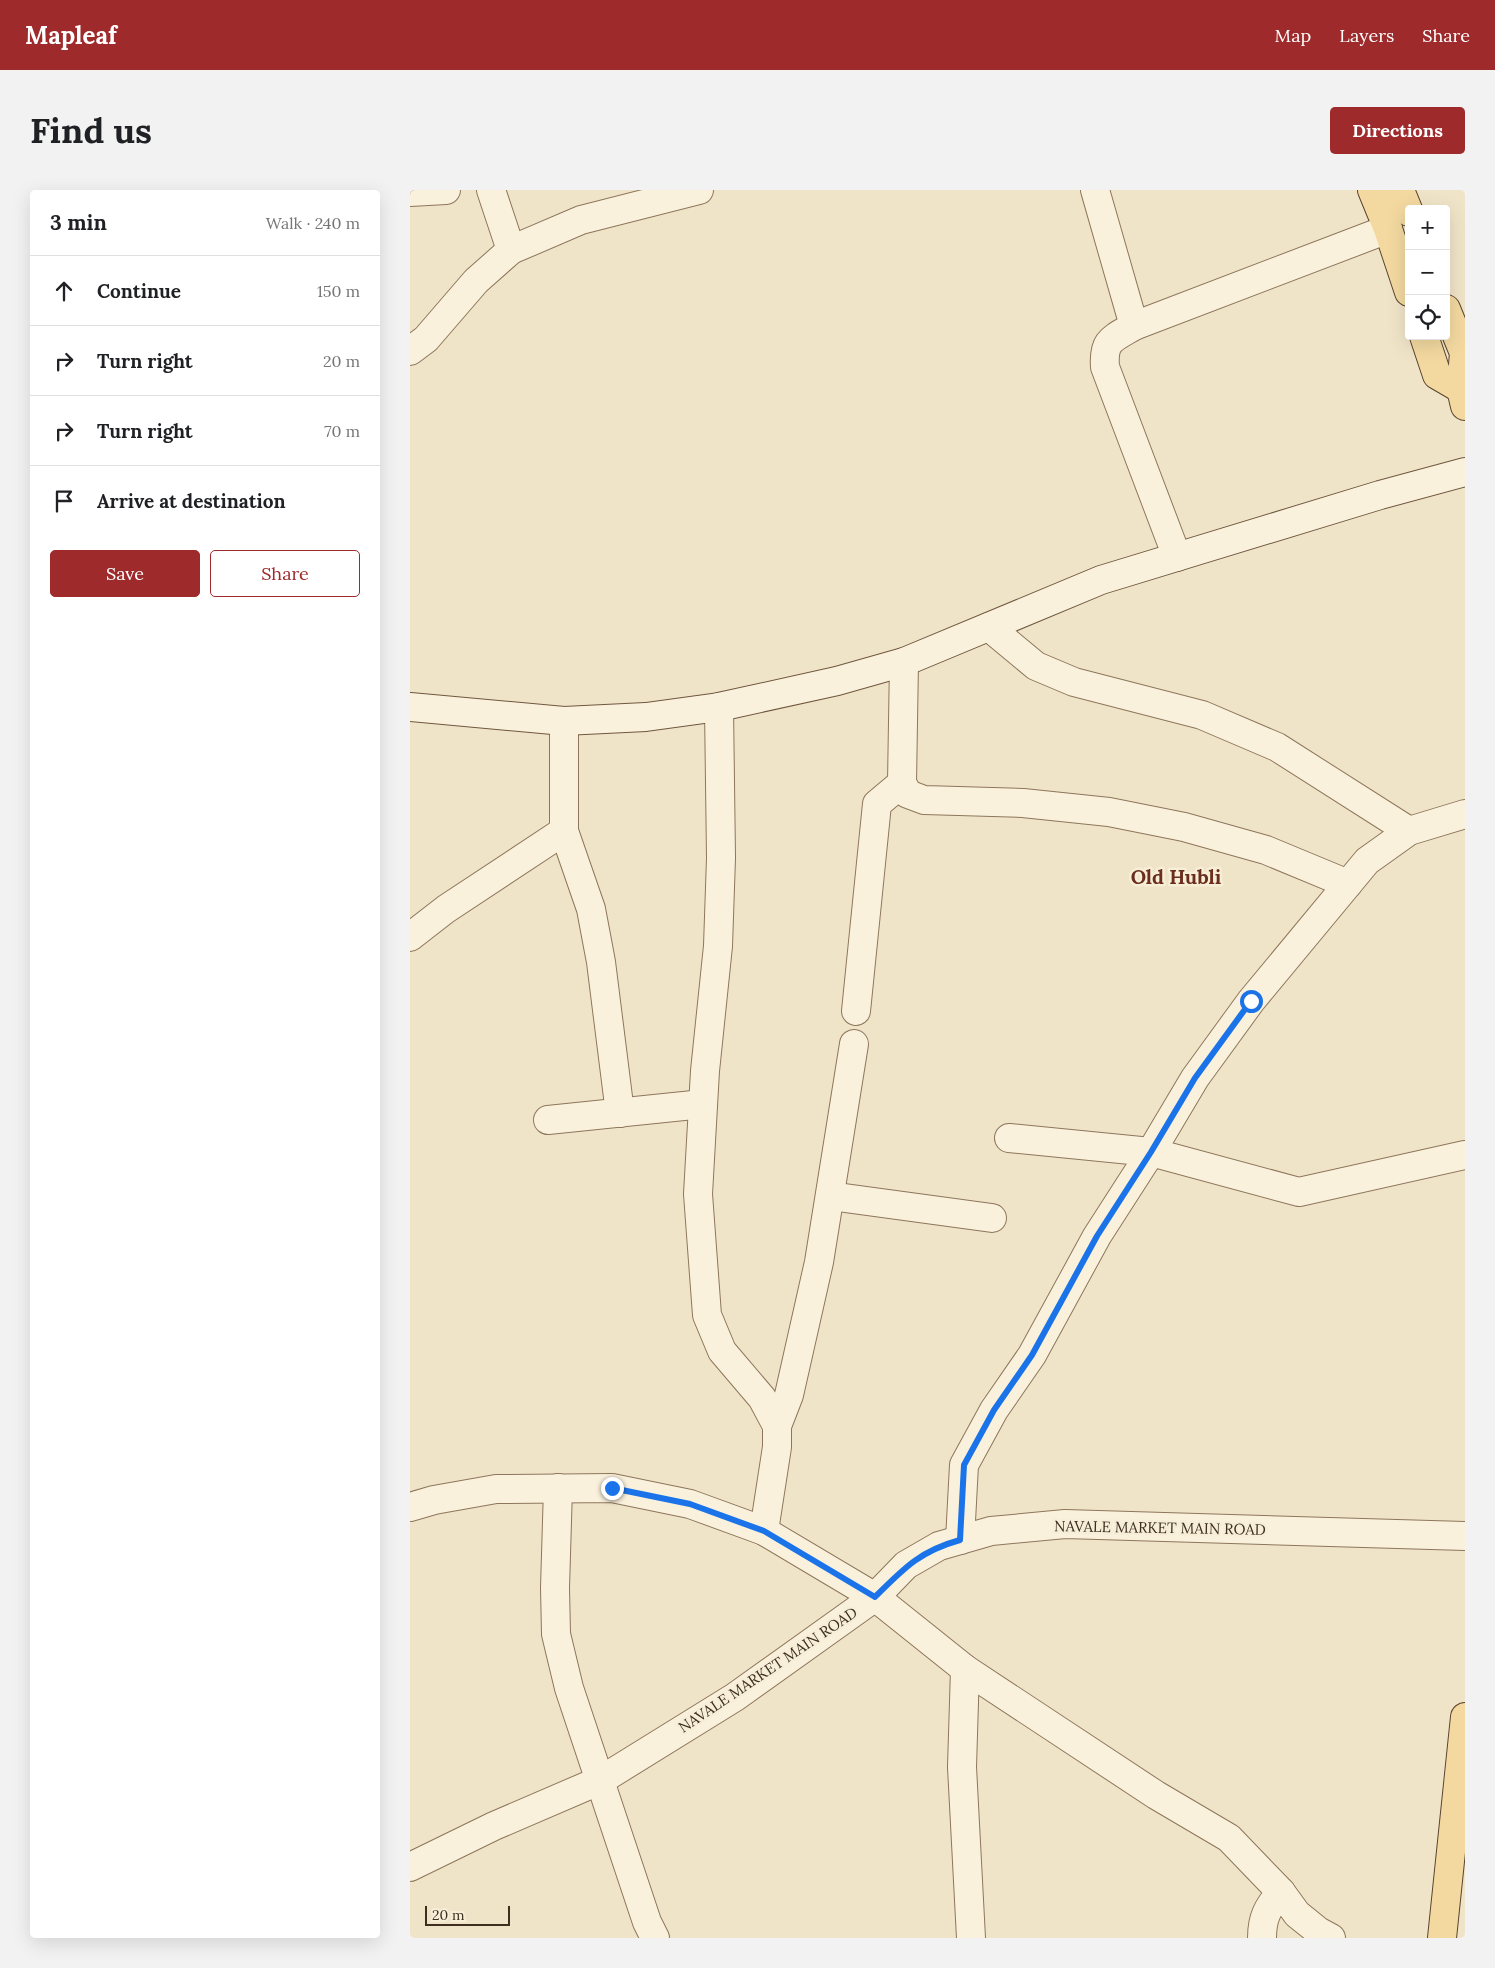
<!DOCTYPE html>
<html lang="en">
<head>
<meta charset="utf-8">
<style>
	body { margin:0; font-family:Lora,serif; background:#f2f2f2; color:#202124 }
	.controls { position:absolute; right:15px; top:15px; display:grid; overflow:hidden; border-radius:5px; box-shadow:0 5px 20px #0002 }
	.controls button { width:45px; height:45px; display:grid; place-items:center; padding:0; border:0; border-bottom:1px solid #e0e0e0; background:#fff; color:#202124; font:25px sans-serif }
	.scale { position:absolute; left:15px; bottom:12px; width:85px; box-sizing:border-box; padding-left:5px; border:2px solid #3d2e20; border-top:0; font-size:14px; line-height:18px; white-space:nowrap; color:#3d2e20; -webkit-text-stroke:4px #f7eed8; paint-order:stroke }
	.stop { position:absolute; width:15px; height:15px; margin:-11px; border:4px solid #1a73e8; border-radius:50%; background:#fff }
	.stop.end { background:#1a73e8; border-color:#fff; box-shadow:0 1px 5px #0008 }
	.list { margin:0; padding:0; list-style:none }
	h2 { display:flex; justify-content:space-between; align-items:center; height:65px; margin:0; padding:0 20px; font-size:21px }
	h2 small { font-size:16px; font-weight:400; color:#757577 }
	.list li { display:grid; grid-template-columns:32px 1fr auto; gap:15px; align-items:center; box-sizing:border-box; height:70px; padding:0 20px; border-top:1px solid #e0e0e0 }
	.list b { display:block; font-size:19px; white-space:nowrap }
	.list em { font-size:16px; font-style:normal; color:#757577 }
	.actions { display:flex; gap:10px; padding:15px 20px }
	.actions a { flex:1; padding:11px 0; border:1px solid #9e2a2b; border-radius:5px; text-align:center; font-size:18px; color:#9e2a2b }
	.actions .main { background:#9e2a2b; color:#fff }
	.icon { flex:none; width:28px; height:28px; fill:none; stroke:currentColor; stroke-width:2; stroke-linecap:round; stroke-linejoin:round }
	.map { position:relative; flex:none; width:1055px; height:1748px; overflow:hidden; border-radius:5px }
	header { display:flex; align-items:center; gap:30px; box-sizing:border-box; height:70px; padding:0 25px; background:#9e2a2b; color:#fff }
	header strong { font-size:24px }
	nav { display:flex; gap:28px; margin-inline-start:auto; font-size:18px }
	.intro { display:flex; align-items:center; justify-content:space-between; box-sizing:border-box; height:120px; padding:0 30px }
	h1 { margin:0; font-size:35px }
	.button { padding:12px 22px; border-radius:5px; background:#9e2a2b; color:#fff; font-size:18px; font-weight:700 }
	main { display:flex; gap:30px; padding:0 30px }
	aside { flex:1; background:#fff; border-radius:5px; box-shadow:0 5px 20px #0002 }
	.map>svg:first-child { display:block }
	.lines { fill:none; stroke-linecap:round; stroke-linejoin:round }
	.street-casing { stroke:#8d765c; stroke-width:30 }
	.secondary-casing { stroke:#6f573f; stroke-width:30 }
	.primary-casing { stroke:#5b4430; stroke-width:30 }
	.street { stroke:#faf1dc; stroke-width:28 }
	.secondary { stroke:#faf1dc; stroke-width:28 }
	.primary { stroke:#f3d9a0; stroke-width:28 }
	.route { stroke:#1a73e8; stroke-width:6 }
	.labels { text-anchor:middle; stroke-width:5; stroke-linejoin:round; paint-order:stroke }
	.street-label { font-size:15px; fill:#3d2e20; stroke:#f7eed8 }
	.district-label { font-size:20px; font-weight:bold; fill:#6b2e1e; stroke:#f7eed8 }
</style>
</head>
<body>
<header>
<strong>Mapleaf</strong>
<nav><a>Map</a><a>Layers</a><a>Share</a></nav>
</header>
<div class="intro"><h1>Find us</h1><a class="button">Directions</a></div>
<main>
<aside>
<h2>3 min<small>Walk · 240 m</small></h2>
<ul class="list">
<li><svg class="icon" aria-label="ahead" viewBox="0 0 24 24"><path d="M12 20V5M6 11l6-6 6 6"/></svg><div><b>Continue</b></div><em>150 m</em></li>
<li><svg class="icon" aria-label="right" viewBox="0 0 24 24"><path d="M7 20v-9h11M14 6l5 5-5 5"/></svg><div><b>Turn right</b></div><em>20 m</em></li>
<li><svg class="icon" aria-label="right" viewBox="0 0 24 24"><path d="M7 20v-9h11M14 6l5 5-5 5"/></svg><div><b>Turn right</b></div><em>70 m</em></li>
<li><svg class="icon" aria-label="arrive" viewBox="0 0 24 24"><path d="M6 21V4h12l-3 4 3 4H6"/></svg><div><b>Arrive at destination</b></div></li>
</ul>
<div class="actions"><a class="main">Save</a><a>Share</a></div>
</aside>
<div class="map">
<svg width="1055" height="1748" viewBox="0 0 1055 1748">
	<rect width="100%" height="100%" fill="#f0e4c8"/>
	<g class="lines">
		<defs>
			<g id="street">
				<path d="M 81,0 L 101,60"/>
				<path d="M 685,0 L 724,136"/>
				<path d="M 0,2 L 36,0"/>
				<path d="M 0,161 L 16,149 L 66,91 L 101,60 L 171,30 L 289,0"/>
				<path d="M 767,367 L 695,177 C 693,150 702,149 724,136 L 978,39"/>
				<path d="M 579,437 L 626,476 L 664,492 L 792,525 L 867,557 L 999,641"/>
				<path d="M 494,472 L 492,593 L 498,604 L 514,610 L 613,613 L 699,622 L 774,637 L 856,660 L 938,694"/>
				<path d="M 309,517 L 311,668 L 308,756 L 295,881 L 288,1004 L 297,1125 L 312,1161 L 352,1208 L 367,1236 L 367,1257 L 354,1341"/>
				<path d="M 154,531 L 154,641 L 181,719 L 191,772 L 210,923"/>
				<path d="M 0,747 L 36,719 L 154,641"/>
				<path d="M 446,821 L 467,614 L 492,593"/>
				<path d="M 138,930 L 293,914"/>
				<path d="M 599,948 L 741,962 L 889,1002 L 1055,965"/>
				<path d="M 420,1006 L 582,1028"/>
				<path d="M 367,1236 L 379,1205 L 409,1072 L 444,854"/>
				<path d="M 148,1298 L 145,1398 L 146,1444 L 159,1498 L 237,1732 L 245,1748"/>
				<path d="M 0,1317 L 24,1310 L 86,1299 L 202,1298 L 280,1314 L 354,1341 L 465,1407 L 555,1479 L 746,1605 L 819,1648 L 871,1702 L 887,1724 L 908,1741 L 921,1748"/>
				<path d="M 550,1350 L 554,1275 L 584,1220 L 622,1165 L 687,1046 L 741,962 L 785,888 L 841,811 L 957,671 L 999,641 L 1055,624"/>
				<path d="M 555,1479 L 552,1577 L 561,1748"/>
				<path d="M 0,1677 L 84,1636 L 191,1590 L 325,1507 L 465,1407 L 496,1375 L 529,1356 L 581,1341 L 655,1334 L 1055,1346"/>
				<path d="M 852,1748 C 852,1727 858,1717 871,1702"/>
			</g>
			<path id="secondary" d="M 0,517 L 154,531 L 236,527 L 309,517 L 427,491 L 494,472 L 691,390 L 970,305 L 1055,282"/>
			<g id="primary">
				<path d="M 962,0 L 978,39 L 999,102"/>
				<path d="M 990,0 L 999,22"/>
				<path d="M 1036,119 L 1054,163 L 1051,199 L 1055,216"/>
				<path d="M 1014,146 L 1027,185 L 1051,199"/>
				<path d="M 1032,1748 L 1055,1527"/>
			</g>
		</defs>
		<use href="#street" class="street-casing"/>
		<use href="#secondary" class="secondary-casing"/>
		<use href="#primary" class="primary-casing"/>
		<use href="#street" class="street"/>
		<use href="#secondary" class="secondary"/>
		<use href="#primary" class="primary"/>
	</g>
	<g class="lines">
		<path class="route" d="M 202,1298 L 280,1314 L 354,1341 L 465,1407 C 494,1378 510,1361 550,1350 L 554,1275 L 584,1220 L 622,1165 L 687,1046 L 741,962 L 785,888 L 841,811"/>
	</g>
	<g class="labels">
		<g class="street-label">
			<text transform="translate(750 1338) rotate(1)" y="5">NAVALE MARKET MAIN ROAD</text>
			<text transform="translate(358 1480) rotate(-34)" y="5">NAVALE MARKET MAIN ROAD</text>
		</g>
		<g class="district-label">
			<text x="766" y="694">Old Hubli</text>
		</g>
	</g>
</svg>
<div class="controls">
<button>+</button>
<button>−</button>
<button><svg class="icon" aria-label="locate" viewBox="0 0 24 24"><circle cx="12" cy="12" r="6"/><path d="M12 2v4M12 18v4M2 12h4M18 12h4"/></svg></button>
</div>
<div class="scale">20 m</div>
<div class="stop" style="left:841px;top:811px"></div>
<div class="stop end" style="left:202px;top:1298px"></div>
</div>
</main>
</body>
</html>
